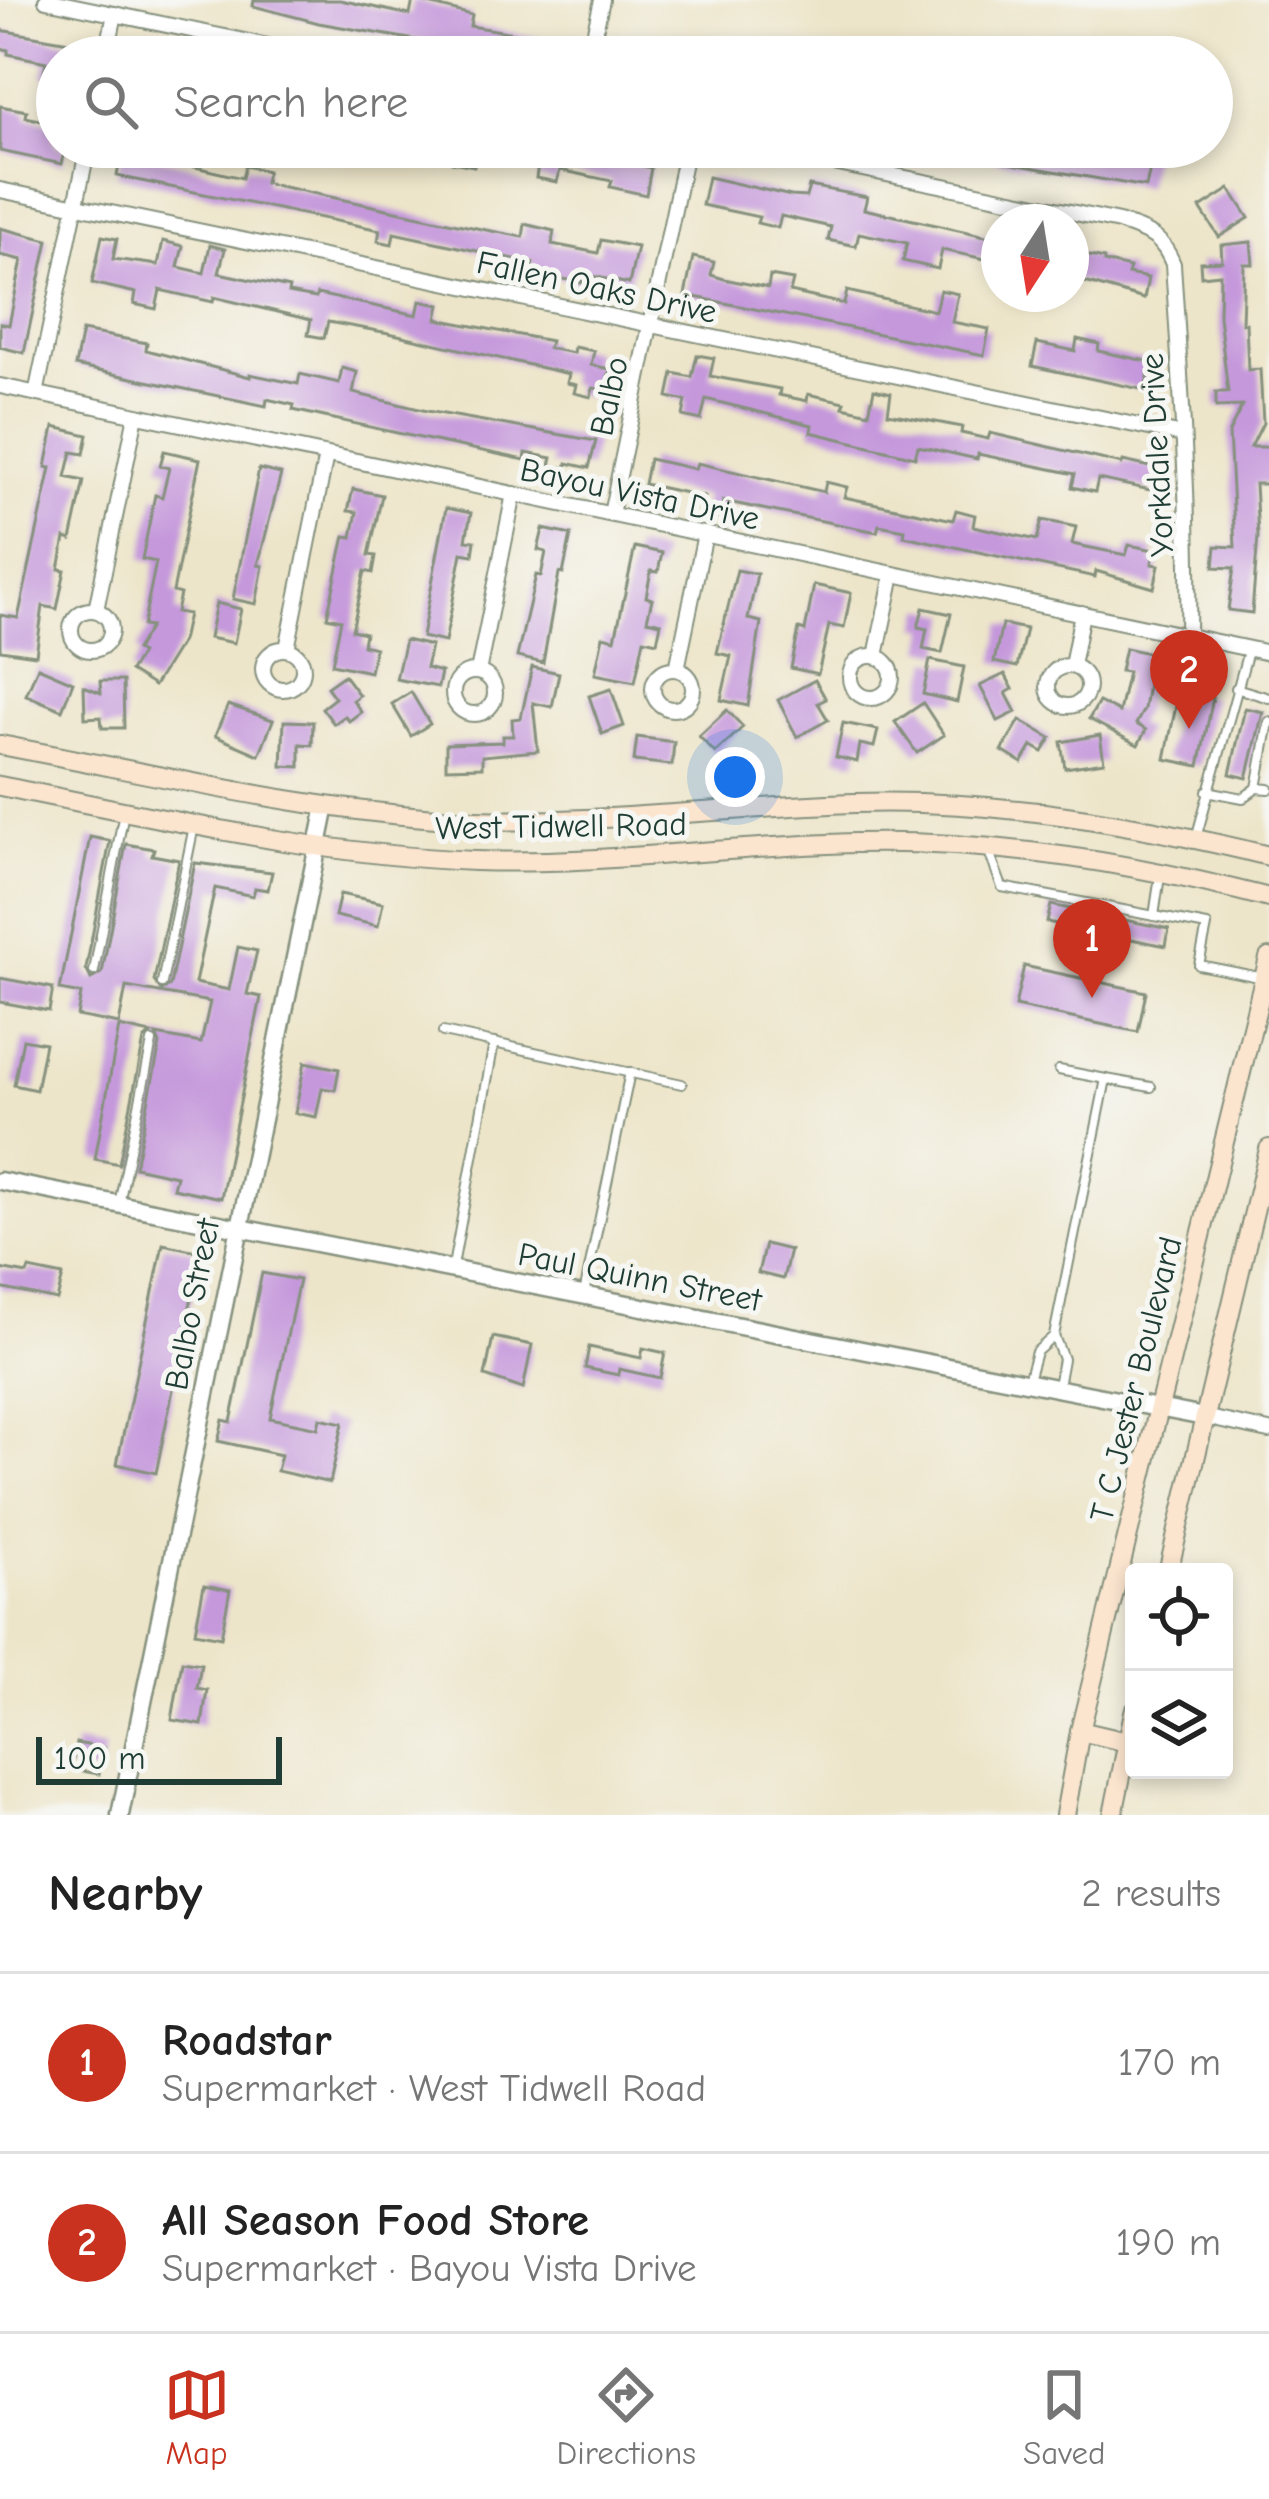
<!DOCTYPE html>
<html lang="en">
<head>
<meta charset="utf-8">
<style>
	body { margin:0; font-family:"Comic Neue",sans-serif; background:#f6f6f6; color:#222 }
	.controls { position:absolute; right:36px; bottom:36px; display:grid; overflow:hidden; border-radius:12px; box-shadow:0 6px 18px #0003 }
	.controls button { width:108px; height:108px; display:grid; place-items:center; padding:0; border:0; border-bottom:3px solid #e0e0e0; background:#fff; color:#222; font:60px sans-serif }
	.compass { position:absolute; left:981px; top:204px; width:108px; height:108px; border-radius:50%; background:#fff; box-shadow:0 6px 18px #0003; rotate:192deg }
	.scale { position:absolute; left:36px; bottom:30px; width:246px; box-sizing:border-box; padding-left:12px; border:6px solid #1f3d34; border-top:0; font-size:33px; line-height:42px; white-space:nowrap; color:#1f3d34; -webkit-text-stroke:9px #f6f6f2; paint-order:stroke }
	.you { position:absolute; left:735px; top:777px; width:42px; height:42px; margin:-30px; border:9px solid #fff; border-radius:50%; background:#1a73e8; box-shadow:0 0 0 18px #1a73e833 }
	.badge { display:grid; place-items:center; width:78px; height:78px; border-radius:50%; background:#c8321e; color:#fff; font-size:39px; font-weight:700 }
	.pin { position:absolute; translate:-50% -99px; filter:drop-shadow(0 3px 6px #0008) }
	.pin::after { content:''; position:absolute; top:63px; width:42px; height:36px; background:inherit; clip-path:polygon(0 0,100% 0,50% 100%) }
	.list { margin:0; padding:0; list-style:none }
	h2 { display:flex; justify-content:space-between; align-items:center; height:156px; margin:0; padding:0 48px; font-size:51px }
	h2 small { font-size:39px; font-weight:400; color:#767676 }
	.list li { display:grid; grid-template-columns:78px 1fr auto; gap:36px; align-items:center; box-sizing:border-box; height:180px; padding:0 48px; border-top:3px solid #e0e0e0 }
	.list b { display:block; font-size:45px; white-space:nowrap }
	.list p { margin:0; font-size:39px; white-space:nowrap; color:#767676 }
	.list em { font-size:39px; font-style:normal; color:#767676 }
	.icon { flex:none; width:66px; height:66px; fill:none; stroke:currentColor; stroke-width:2; stroke-linecap:round; stroke-linejoin:round }
	.map { position:relative; flex:none; width:1269px; height:1815px; overflow:hidden }
	.search { position:absolute; background:#fff; box-shadow:0 6px 18px #0003; left:36px; right:36px; top:36px; height:132px; display:flex; align-items:center; gap:30px; box-sizing:border-box; padding:0 42px; border-radius:66px; color:#767676; font-size:45px }
	.sheet { height:516px; background:#fff }
	nav { display:flex; justify-content:space-around; align-items:center; box-sizing:border-box; height:168px; border-top:3px solid #e0e0e0; background:#fff; font-size:33px; color:#767676 }
	nav a { display:grid; justify-items:center; gap:6px }
	nav .on { color:#c8321e }
	.map>svg:first-child { display:block }
	.building { fill:#c598db }
	.lines { fill:none; stroke-linecap:round; stroke-linejoin:round }
	.service-casing { stroke:#86917e; stroke-width:12 }
	.minor-casing { stroke:#86917e; stroke-width:18 }
	.tertiary-casing { stroke:#86917e; stroke-width:21 }
	.secondary-casing { stroke:#86917e; stroke-width:22 }
	.service { stroke:#fff; stroke-width:8 }
	.minor { stroke:#fff; stroke-width:14 }
	.tertiary { stroke:#fff; stroke-width:16 }
	.secondary { stroke:#fbe5cf; stroke-width:18 }
	.labels { text-anchor:middle; stroke-width:10; stroke-linejoin:round; paint-order:stroke }
	.street-label { font-size:33px; fill:#1f3d34; stroke:#f6f6f2 }
</style>
</head>
<body>
<div class="map">
<svg width="1269" height="1815" viewBox="0 0 1269 1815">
	<rect width="100%" height="100%" fill="#f6f6f2"/>
	<filter id="ink" filterUnits="userSpaceOnUse"><feTurbulence type="fractalNoise" baseFrequency=".00833" numOctaves="2"/><feDisplacementMap in="SourceGraphic" scale="24" xChannelSelector="R" yChannelSelector="G"/><feConvolveMatrix kernelMatrix="1 2 1 2 8 2 1 2 1" color-interpolation-filters="sRGB"/></filter>
	<filter id="wash" filterUnits="userSpaceOnUse"><feTurbulence type="fractalNoise" baseFrequency=".004" numOctaves="4" result="noise"/><feDisplacementMap in="SourceGraphic" scale="48" xChannelSelector="R" yChannelSelector="G"/><feGaussianBlur stdDeviation="2.7" result="paint"/><feColorMatrix in="noise" values="0 0 0 0 0 0 0 0 0 0 0 0 0 0 0 0 0 1.4 0 .05"/><feComposite in="paint" operator="in"/></filter>
	<g filter="url(#wash)">
		<rect width="100%" height="100%" fill="#ede5c9"/>
		<g id="blocks">
			<g class="building">
				<path d="M 254,0 L 340,0 L 410,15 L 413,0 L 472,15 L 470,26 L 562,41 L 558,57 L 494,57 L 474,53 L 473,57 L 418,57 L 421,41 L 319,23 L 253,6 Z"/>
				<path d="M 0,30 L 86,45 L 83,57 L 57,57 L 57,79 L 43,76 L 46,62 L 8,54 L 8,50 L 0,48 Z"/>
				<path d="M 0,106 L 27,111 L 26,117 L 56,124 L 53,141 L 57,147 L 66,147 L 62,164 L 0,151 Z"/>
				<path d="M 455,147 L 559,147 L 651,168 L 646,195 L 610,187 L 612,181 L 560,170 L 557,182 L 536,178 L 538,166 L 477,153 L 474,166 L 452,162 Z"/>
				<path d="M 966,147 L 1121,147 L 1153,154 L 1146,187 L 1007,163 L 966,153 Z"/>
				<path d="M 122,150 L 242,178 L 245,166 L 267,171 L 265,183 L 481,229 L 523,237 L 525,224 L 554,231 L 552,244 L 598,253 L 601,240 L 637,247 L 629,284 L 584,274 L 582,283 L 545,275 L 544,279 L 530,276 L 533,263 L 394,233 L 392,244 L 378,241 L 380,230 L 117,176 Z"/>
				<path d="M 708,177 L 791,196 L 806,197 L 809,186 L 867,197 L 864,209 L 999,239 L 999,262 L 942,250 L 938,269 L 903,261 L 907,243 L 859,233 L 856,246 L 828,240 L 831,227 L 781,216 L 778,228 L 757,223 L 759,217 L 702,205 Z"/>
				<path d="M 1230,189 L 1249,218 L 1219,237 L 1200,208 Z"/>
				<path d="M 0,228 L 48,240 L 24,353 L 0,347 L 0,323 L 9,325 L 22,260 L 0,255 Z"/>
				<path d="M 102,236 L 117,239 L 113,259 L 158,265 L 163,241 L 183,246 L 178,267 L 204,273 L 210,245 L 225,249 L 219,273 L 289,288 L 288,293 L 316,298 L 317,294 L 417,315 L 420,301 L 440,305 L 437,319 L 550,341 L 548,348 L 573,353 L 574,347 L 594,351 L 591,365 L 610,369 L 605,390 L 593,388 L 591,397 L 574,393 L 576,385 L 567,383 L 569,374 L 389,333 L 328,322 L 324,338 L 308,335 L 311,320 L 214,297 L 213,302 L 160,290 L 156,309 L 134,304 L 136,293 L 92,283 Z"/>
				<path d="M 1251,242 L 1253,264 L 1244,264 L 1242,323 L 1246,323 L 1248,370 L 1260,369 L 1263,423 L 1251,447 L 1269,447 L 1269,484 L 1255,484 L 1258,536 L 1252,613 L 1228,610 L 1234,568 L 1214,567 L 1216,546 L 1235,547 L 1229,432 L 1242,406 L 1216,407 L 1216,392 L 1228,392 L 1219,316 L 1220,274 L 1201,276 L 1200,262 L 1222,261 L 1221,245 Z"/>
				<path d="M 1071,252 L 1104,259 L 1104,262 L 1130,268 L 1128,274 L 1148,278 L 1144,299 L 1071,278 Z"/>
				<path d="M 693,257 L 714,262 L 711,275 L 724,279 L 768,288 L 770,276 L 793,280 L 790,292 L 844,304 L 847,291 L 935,311 L 940,290 L 958,294 L 952,322 L 989,329 L 984,355 L 685,295 Z"/>
				<path d="M 82,331 L 147,343 L 146,350 L 250,377 L 250,374 L 298,384 L 300,374 L 339,383 L 342,368 L 357,372 L 353,393 L 427,411 L 596,441 L 589,468 L 567,463 L 566,468 L 550,465 L 552,458 L 526,453 L 525,460 L 411,436 L 293,410 L 294,405 L 267,399 L 266,406 L 75,366 Z"/>
				<path d="M 1077,339 L 1099,344 L 1098,351 L 1151,362 L 1145,390 L 1032,366 L 1037,343 L 1075,351 Z"/>
				<path d="M 697,355 L 714,358 L 710,376 L 780,389 L 779,395 L 807,401 L 808,394 L 845,402 L 843,407 L 869,413 L 874,389 L 891,393 L 888,413 L 962,427 L 961,433 L 988,439 L 990,433 L 1122,464 L 1123,461 L 1159,469 L 1155,491 L 1098,479 L 1095,492 L 1072,487 L 1075,474 L 978,454 L 977,459 L 918,446 L 915,457 L 811,432 L 812,425 L 706,399 L 701,420 L 683,416 L 686,401 L 668,397 L 673,373 L 692,377 Z"/>
				<path d="M 54,427 L 88,435 L 84,454 L 72,452 L 66,477 L 84,481 L 71,540 L 65,538 L 59,569 L 65,570 L 57,609 L 43,606 L 36,655 L 0,650 L 0,615 L 18,618 L 51,468 L 46,467 Z"/>
				<path d="M 164,451 L 200,459 L 173,592 L 180,594 L 176,612 L 188,614 L 182,641 L 154,686 L 130,671 L 141,653 L 136,650 L 150,627 L 143,626 L 156,562 L 142,559 L 155,495 L 162,497 L 169,468 L 160,466 Z"/>
				<path d="M 649,459 L 695,469 L 697,463 L 824,492 L 826,482 L 847,487 L 844,497 L 953,520 L 956,510 L 975,515 L 973,526 L 1037,540 L 1042,520 L 1076,527 L 1072,544 L 1126,555 L 1129,545 L 1154,550 L 1152,564 L 1159,565 L 1154,588 L 1096,571 L 1095,577 L 904,536 L 905,530 L 879,525 L 877,532 L 723,501 L 719,518 L 701,515 L 705,497 L 644,484 Z"/>
				<path d="M 259,469 L 281,474 L 258,565 L 263,566 L 256,604 L 233,599 Z"/>
				<path d="M 353,489 L 382,495 L 369,555 L 376,556 L 373,573 L 365,571 L 352,630 L 365,633 L 363,645 L 375,648 L 370,672 L 332,664 L 341,620 L 327,617 L 345,536 L 352,537 L 357,512 L 348,511 Z"/>
				<path d="M 446,508 L 471,513 L 466,540 L 475,541 L 473,555 L 462,553 L 445,642 L 422,637 Z"/>
				<path d="M 543,529 L 571,535 L 563,574 L 559,573 L 543,663 L 517,657 L 536,575 L 541,576 L 546,552 L 538,550 Z"/>
				<path d="M 635,547 L 662,553 L 658,572 L 651,571 L 646,597 L 652,599 L 647,620 L 661,623 L 657,642 L 644,639 L 635,682 L 595,674 L 603,636 L 615,639 Z"/>
				<path d="M 737,570 L 757,574 L 748,619 L 761,622 L 748,706 L 721,700 L 731,656 L 717,653 Z"/>
				<path d="M 814,585 L 851,593 L 844,628 L 829,625 L 818,674 L 791,668 L 799,629 L 805,631 Z"/>
				<path d="M 216,603 L 241,609 L 234,643 L 209,638 Z"/>
				<path d="M 923,608 L 951,614 L 942,653 L 923,649 L 927,629 L 918,627 Z"/>
				<path d="M 1002,624 L 1026,629 L 1017,667 L 994,662 Z"/>
				<path d="M 405,640 L 431,646 L 426,668 L 441,672 L 438,687 L 396,679 Z"/>
				<path d="M 1125,648 L 1153,654 L 1144,709 L 1136,724 L 1146,730 L 1138,745 L 1089,719 L 1099,702 L 1119,712 L 1128,672 L 1120,671 Z"/>
				<path d="M 930,660 L 964,667 L 957,702 L 923,694 Z"/>
				<path d="M 38,667 L 73,682 L 62,710 L 26,695 Z"/>
				<path d="M 532,667 L 559,673 L 552,707 L 533,703 L 538,751 L 482,756 L 482,767 L 446,768 L 446,744 L 503,742 L 503,736 L 513,736 L 512,719 L 521,718 Z"/>
				<path d="M 1005,674 L 1013,689 L 1006,693 L 1016,712 L 998,721 L 980,686 Z"/>
				<path d="M 344,675 L 359,695 L 353,700 L 361,712 L 349,721 L 345,716 L 334,724 L 322,708 L 335,698 L 327,687 Z"/>
				<path d="M 815,680 L 826,699 L 818,703 L 828,720 L 797,737 L 778,700 Z"/>
				<path d="M 100,681 L 123,681 L 124,728 L 102,728 L 101,717 L 85,718 L 84,686 L 101,693 Z"/>
				<path d="M 611,689 L 624,726 L 602,734 L 589,696 Z"/>
				<path d="M 1179,691 L 1213,698 L 1199,766 L 1165,759 Z"/>
				<path d="M 411,692 L 430,724 L 411,736 L 392,704 Z"/>
				<path d="M 923,703 L 944,735 L 917,753 L 895,722 Z"/>
				<path d="M 228,705 L 273,720 L 259,755 L 215,736 Z"/>
				<path d="M 1245,708 L 1263,712 L 1247,778 L 1230,774 Z"/>
				<path d="M 727,710 L 743,727 L 715,753 L 699,736 Z"/>
				<path d="M 1020,720 L 1051,738 L 1043,752 L 1032,746 L 1022,763 L 1002,751 Z"/>
				<path d="M 284,721 L 313,722 L 312,745 L 300,744 L 300,767 L 282,766 Z"/>
				<path d="M 843,723 L 878,730 L 874,747 L 860,744 L 857,762 L 836,757 Z"/>
				<path d="M 1100,735 L 1104,762 L 1065,768 L 1061,742 Z"/>
				<path d="M 637,737 L 674,742 L 672,765 L 634,761 Z"/>
				<path d="M 90,837 L 110,841 L 86,969 L 91,979 L 102,973 L 126,844 L 154,849 L 152,855 L 179,860 L 154,981 L 162,991 L 170,985 L 195,863 L 272,872 L 268,890 L 255,888 L 253,896 L 215,888 L 195,983 L 229,990 L 238,947 L 257,951 L 247,994 L 261,997 L 221,1198 L 173,1188 L 176,1176 L 135,1167 L 160,1044 L 156,1035 L 201,1043 L 210,1002 L 126,987 L 119,1024 L 77,1016 L 81,994 L 60,990 Z"/>
				<path d="M 340,894 L 383,903 L 378,926 L 335,916 Z"/>
				<path d="M 1051,905 L 1169,929 L 1166,946 L 1047,922 Z"/>
				<path d="M 1024,966 L 1146,992 L 1138,1032 L 1015,1006 Z"/>
				<path d="M 0,978 L 53,988 L 49,1011 L 0,1002 Z"/>
				<path d="M 119,1027 L 151,1034 L 144,1040 L 119,1164 L 95,1159 Z"/>
				<path d="M 23,1039 L 45,1043 L 36,1090 L 14,1085 Z"/>
				<path d="M 305,1062 L 339,1069 L 335,1090 L 322,1088 L 316,1117 L 295,1113 Z"/>
				<path d="M 163,1244 L 201,1252 L 156,1473 L 117,1464 Z"/>
				<path d="M 765,1244 L 790,1250 L 783,1279 L 758,1273 Z"/>
				<path d="M 0,1269 L 27,1274 L 29,1269 L 63,1276 L 57,1300 L 0,1288 Z"/>
				<path d="M 262,1273 L 299,1280 L 270,1418 L 318,1428 L 320,1418 L 343,1423 L 330,1483 L 277,1471 L 281,1455 L 218,1441 L 223,1420 L 231,1422 Z"/>
				<path d="M 493,1337 L 532,1345 L 523,1389 L 485,1376 Z"/>
				<path d="M 589,1347 L 641,1358 L 643,1348 L 665,1353 L 660,1378 L 619,1369 L 618,1375 L 585,1368 Z"/>
				<path d="M 204,1585 L 230,1590 L 221,1637 L 195,1632 Z"/>
				<path d="M 182,1661 L 201,1664 L 197,1688 L 207,1690 L 202,1725 L 172,1720 Z"/>
				<path d="M 76,1743 L 104,1748 L 99,1774 L 71,1769 Z"/>
			</g>
		</g>
	</g>
	<g filter="url(#ink)">
		<use href="#blocks" fill-opacity="0" stroke="#86917e" stroke-width="3"/>
		<g class="lines">
			<defs>
				<g id="service">
					<path d="M 1236,688 L 1269,698"/>
					<path d="M 1257,788 L 1269,722"/>
					<path d="M 1207,791 L 1243,798 L 1257,788 L 1269,789"/>
					<path d="M 1196,838 L 1248,651"/>
					<path d="M 988,849 L 1002,887 L 1207,926 L 1199,965 L 1264,978"/>
					<path d="M 1154,916 L 1160,876"/>
					<path d="M 94,971 L 124,812"/>
					<path d="M 162,983 L 194,826"/>
					<path d="M 443,1032 L 682,1084"/>
					<path d="M 1059,1070 L 1106,1079"/>
					<path d="M 119,1204 L 152,1042"/>
					<path d="M 453,1266 L 494,1043"/>
					<path d="M 584,1294 L 630,1072"/>
					<path d="M 1054,1336 L 1106,1079 L 1151,1087"/>
					<path d="M 1028,1380 L 1036,1352 L 1054,1336 L 1063,1359 L 1058,1386"/>
				</g>
				<g id="minor">
					<path d="M 46,0 L 321,57"/>
					<path d="M 106,57 L 115,14"/>
					<path d="M 589,57 L 602,0"/>
					<path d="M 756,147 L 1119,222 C 1148,233 1161,234 1173,264 C 1181,388 1190,511 1188,635"/>
					<path d="M 0,190 L 1183,435"/>
					<path d="M 0,386 L 1269,653"/>
					<path d="M 36,394 L 88,147"/>
					<path d="M 611,514 L 687,147"/>
					<circle cx="91" cy="630" r="20"/>
					<path d="M 96,610 L 136,415"/>
					<circle cx="283" cy="669" r="20"/>
					<path d="M 287,649 L 326,455"/>
					<path d="M 876,656 L 893,574"/>
					<circle cx="871" cy="677" r="21"/>
					<circle cx="1068" cy="686" r="20"/>
					<path d="M 1072,666 L 1082,613"/>
					<circle cx="673" cy="689" r="20"/>
					<path d="M 677,669 L 705,534"/>
					<path d="M 478,672 L 514,494"/>
					<circle cx="474" cy="693" r="21"/>
					<path d="M 1204,1417 L 1269,1431"/>
				</g>
				<g id="tertiary">
					<path d="M 0,1181 L 1204,1417"/>
					<path d="M 120,1815 L 326,806"/>
				</g>
				<g id="secondary">
					<path d="M 0,745 C 157,774 315,814 475,820 C 602,824 729,807 856,803 C 995,799 1135,823 1269,856"/>
					<path d="M 0,786 C 157,817 314,855 475,861 C 602,865 729,846 856,843 C 995,840 1135,863 1269,898"/>
					<path d="M 1168,1572 L 1269,1149"/>
					<path d="M 1080,1731 L 1127,1742"/>
					<path d="M 1065,1815 L 1080,1731 L 1269,958"/>
					<path d="M 1113,1815 L 1134,1712"/>
				</g>
			</defs>
			<use href="#service" class="service-casing"/>
			<use href="#minor" class="minor-casing"/>
			<use href="#tertiary" class="tertiary-casing"/>
			<use href="#secondary" class="secondary-casing"/>
			<use href="#service" class="service"/>
			<use href="#minor" class="minor"/>
			<use href="#tertiary" class="tertiary"/>
			<use href="#secondary" class="secondary"/>
		</g>
	</g>
	<g class="labels">
		<g class="street-label">
			<text transform="translate(597 286) rotate(12)" y="12">Fallen Oaks Drive</text>
			<text transform="translate(608 396) rotate(-78)" y="12">Balbo</text>
			<text transform="translate(1156 455) rotate(-93)" y="12">Yorkdale Drive</text>
			<text transform="translate(640 493) rotate(12)" y="12">Bayou Vista Drive</text>
			<text transform="translate(561 825) rotate(-1)" y="12">West Tidwell Road</text>
			<text transform="translate(640 1276) rotate(11)" y="12">Paul Quinn Street</text>
			<text transform="translate(191 1304) rotate(-79)" y="12">Balbo Street</text>
			<text transform="translate(1135 1379) rotate(-76)" y="12">T C Jester Boulevard</text>
		</g>
	</g>
</svg>
<div class="controls">
<button><svg class="icon" aria-label="locate" viewBox="0 0 24 24"><circle cx="12" cy="12" r="6"/><path d="M12 2v4M12 18v4M2 12h4M18 12h4"/></svg></button>
<button><svg class="icon" aria-label="layers" viewBox="0 0 24 24"><path d="M12 4l9 5-9 5-9-5zM3 14l9 5 9-5"/></svg></button>
</div>
<svg class="compass" viewBox="-18 -18 36 36"><path d="M0-13l5 13h-10z" fill="#e53935"/><path d="M0 13l5-13h-10z" fill="#767676"/></svg>
<div class="scale">100 m</div>
<div class="you"></div>
<div class="pin badge" style="left:1092px;top:998px">1</div>
<div class="pin badge" style="left:1189px;top:729px">2</div>
<div class="search"><svg class="icon" aria-label="search" viewBox="0 0 24 24"><circle cx="10" cy="10" r="6"/><path d="M15 15l6 6"/></svg>Search here</div>
</div>
<section class="sheet">
<h2>Nearby<small>2 results</small></h2>
<ul class="list">
<li><span class="badge">1</span><div><b>Roadstar</b><p>Supermarket · West Tidwell Road</p></div><em>170 m</em></li>
<li><span class="badge">2</span><div><b>All Season Food Store</b><p>Supermarket · Bayou Vista Drive</p></div><em>190 m</em></li>
</ul>
</section>
<nav>
<a class="on"><svg class="icon" aria-label="map" viewBox="0 0 24 24"><path d="M3 6l6-2 6 2 6-2v14l-6 2-6-2-6 2zM9 4v14M15 6v14"/></svg>Map</a>
<a><svg class="icon" aria-label="directions" viewBox="0 0 24 24"><path d="M12 3l9 9-9 9-9-9zM9 14v-3h6M13 9l2 2-2 2"/></svg>Directions</a>
<a><svg class="icon" aria-label="saved" viewBox="0 0 24 24"><path d="M7 4h10v16l-5-4-5 4z"/></svg>Saved</a>
</nav>
</body>
</html>
